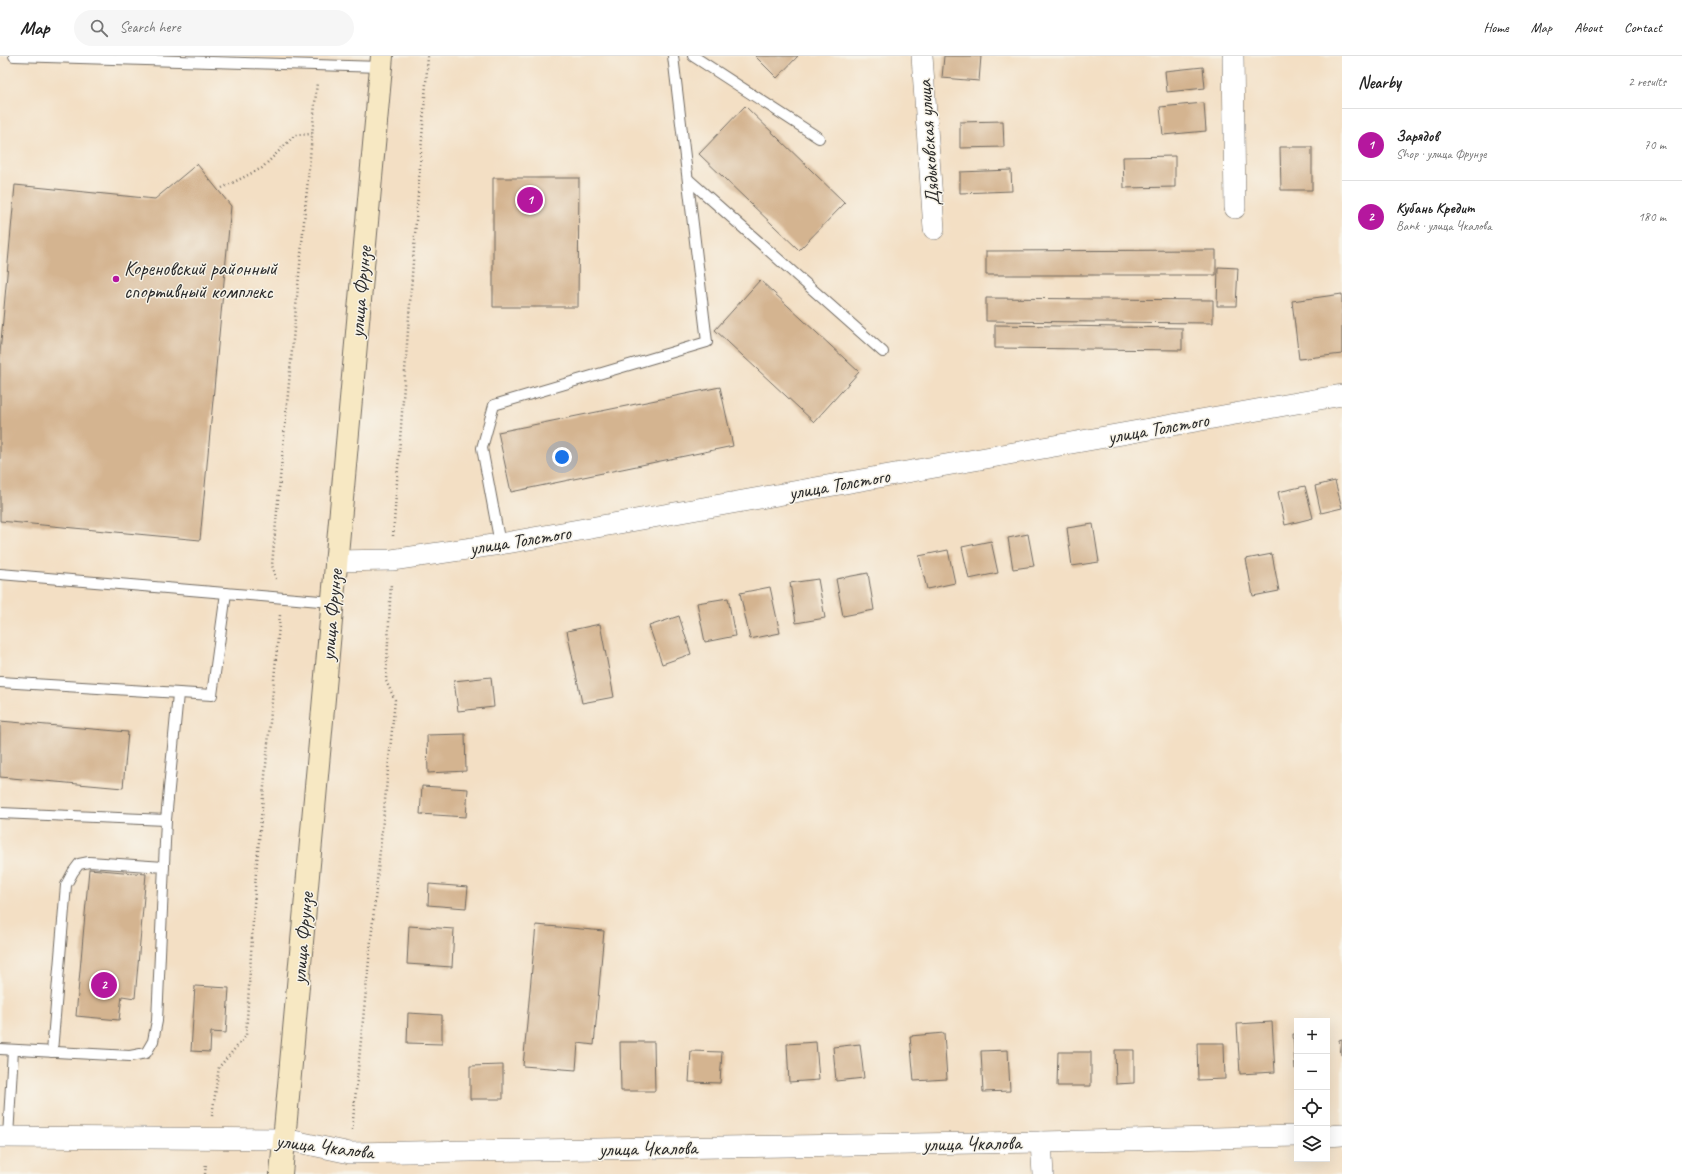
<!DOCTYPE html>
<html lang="en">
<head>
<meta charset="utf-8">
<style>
	body { margin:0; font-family:Caveat,sans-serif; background:#f6f6f6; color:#222 }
	.controls { position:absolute; right:12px; bottom:12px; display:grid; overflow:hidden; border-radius:0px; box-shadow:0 4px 16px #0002 }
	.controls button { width:36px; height:36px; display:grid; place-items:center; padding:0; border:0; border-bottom:1px solid #e0e0e0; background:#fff; color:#222; font:20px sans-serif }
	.you { position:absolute; left:562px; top:401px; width:14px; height:14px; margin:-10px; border:3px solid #fff; border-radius:50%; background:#1a73e8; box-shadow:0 0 0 6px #1a73e833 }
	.badge { display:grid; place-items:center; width:26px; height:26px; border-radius:50%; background:#b5179e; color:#fff; font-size:13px; font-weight:700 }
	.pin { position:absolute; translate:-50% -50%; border:2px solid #fff; box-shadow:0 1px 4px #0006 }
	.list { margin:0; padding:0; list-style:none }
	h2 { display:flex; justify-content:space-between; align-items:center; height:52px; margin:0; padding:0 16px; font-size:17px }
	h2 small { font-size:13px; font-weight:400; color:#767676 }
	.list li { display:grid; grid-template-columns:26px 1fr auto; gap:12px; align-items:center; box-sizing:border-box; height:72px; padding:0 16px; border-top:1px solid #e0e0e0 }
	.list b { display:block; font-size:15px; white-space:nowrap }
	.list p { margin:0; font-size:13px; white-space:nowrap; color:#767676 }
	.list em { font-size:13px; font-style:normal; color:#767676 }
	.icon { flex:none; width:22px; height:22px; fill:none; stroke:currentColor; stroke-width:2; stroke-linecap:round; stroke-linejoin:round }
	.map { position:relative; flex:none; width:1342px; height:1118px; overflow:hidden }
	header { display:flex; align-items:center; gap:24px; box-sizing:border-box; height:56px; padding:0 20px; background:#fff; border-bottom:1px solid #e0e0e0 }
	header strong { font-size:19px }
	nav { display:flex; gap:22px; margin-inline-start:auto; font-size:14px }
	.search { width:280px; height:36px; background:#f6f6f6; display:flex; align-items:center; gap:10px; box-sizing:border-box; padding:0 14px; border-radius:22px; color:#767676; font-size:15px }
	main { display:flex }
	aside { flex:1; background:#fff }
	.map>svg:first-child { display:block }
	.building { fill:#d4b490 }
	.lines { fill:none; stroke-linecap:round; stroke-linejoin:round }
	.lane-casing { stroke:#716a61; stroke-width:12 }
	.street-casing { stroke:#716a61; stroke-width:22 }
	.secondary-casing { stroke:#716a61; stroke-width:24 }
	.path { stroke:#716a61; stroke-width:2.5; stroke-dasharray:1 3; stroke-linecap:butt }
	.lane { stroke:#fff; stroke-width:10 }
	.street { stroke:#fff; stroke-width:21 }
	.secondary { stroke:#f7e8c3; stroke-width:22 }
	.poi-dot { fill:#b5179e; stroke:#f7f3e8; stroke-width:1.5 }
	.labels { text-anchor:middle; stroke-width:3; stroke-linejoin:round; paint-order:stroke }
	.street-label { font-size:20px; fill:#2b2b2b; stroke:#f7f3e8 }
	.poi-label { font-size:20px; fill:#2b2b2b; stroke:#f7f3e8; text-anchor:start }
</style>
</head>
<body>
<header>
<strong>Map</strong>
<div class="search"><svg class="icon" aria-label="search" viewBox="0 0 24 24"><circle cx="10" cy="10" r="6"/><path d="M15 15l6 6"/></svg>Search here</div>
<nav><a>Home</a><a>Map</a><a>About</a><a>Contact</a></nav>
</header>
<main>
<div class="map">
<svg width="1342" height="1118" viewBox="0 0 1342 1118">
	<rect width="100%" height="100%" fill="#f7f3e8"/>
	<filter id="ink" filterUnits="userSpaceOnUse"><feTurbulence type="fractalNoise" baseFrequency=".025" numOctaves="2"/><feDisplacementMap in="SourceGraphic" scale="8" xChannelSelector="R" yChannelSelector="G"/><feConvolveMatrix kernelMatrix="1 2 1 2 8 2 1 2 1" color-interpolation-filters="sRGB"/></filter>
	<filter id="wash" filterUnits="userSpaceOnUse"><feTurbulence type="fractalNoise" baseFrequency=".012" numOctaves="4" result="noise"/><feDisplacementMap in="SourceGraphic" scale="16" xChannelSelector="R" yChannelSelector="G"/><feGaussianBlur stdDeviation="0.9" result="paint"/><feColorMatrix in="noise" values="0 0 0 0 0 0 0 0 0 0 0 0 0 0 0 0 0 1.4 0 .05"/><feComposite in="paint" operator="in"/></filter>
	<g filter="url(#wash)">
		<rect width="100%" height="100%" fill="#f3dfc4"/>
		<g id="blocks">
			<g class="building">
				<path d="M 755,0 L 798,0 L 777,22 Z"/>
				<path d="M 944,0 L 981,0 L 979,25 L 942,22 Z"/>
				<path d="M 1203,11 L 1205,32 L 1167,36 L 1165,15 Z"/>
				<path d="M 1204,47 L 1206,75 L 1163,79 L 1160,51 Z"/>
				<path d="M 745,50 L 845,147 L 799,194 L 699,98 Z"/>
				<path d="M 1003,65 L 1004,91 L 960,92 L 960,66 Z"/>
				<path d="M 1280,91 L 1312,91 L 1312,134 L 1281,134 Z"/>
				<path d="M 1175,100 L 1175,131 L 1124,132 L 1123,101 Z"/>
				<path d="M 197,108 L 231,150 L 200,484 L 0,465 L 0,297 L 15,129 L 155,143 Z"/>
				<path d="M 1011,114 L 1012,135 L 960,137 L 960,116 Z"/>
				<path d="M 493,122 L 579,122 L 578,251 L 493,251 Z"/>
				<path d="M 1216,194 L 1216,219 L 986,219 L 986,195 Z"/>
				<path d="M 1218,211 L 1238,212 L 1236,250 L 1217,250 Z"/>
				<path d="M 760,224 L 859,316 L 814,366 L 715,274 Z"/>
				<path d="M 1342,238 L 1342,298 L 1299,303 L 1292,245 Z"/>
				<path d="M 986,242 L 1213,244 L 1213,267 L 986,265 Z"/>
				<path d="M 995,269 L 1182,272 L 1182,294 L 995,292 Z"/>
				<path d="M 720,331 L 733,390 L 511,436 L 498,376 Z"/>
				<path d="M 1335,425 L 1342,452 L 1321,457 L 1315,430 Z"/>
				<path d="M 1305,430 L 1313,462 L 1285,469 L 1278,436 Z"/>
				<path d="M 1093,468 L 1099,506 L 1072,510 L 1067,472 Z"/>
				<path d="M 1028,478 L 1034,510 L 1013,513 L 1008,482 Z"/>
				<path d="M 991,485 L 998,517 L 969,523 L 962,491 Z"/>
				<path d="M 948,494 L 955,527 L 927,533 L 919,500 Z"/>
				<path d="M 1272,498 L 1279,535 L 1253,540 L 1246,503 Z"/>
				<path d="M 868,517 L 874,554 L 843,560 L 836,523 Z"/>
				<path d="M 818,523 L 825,562 L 796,567 L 790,527 Z"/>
				<path d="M 770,531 L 780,577 L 750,583 L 740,537 Z"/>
				<path d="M 728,542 L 735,580 L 705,586 L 697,547 Z"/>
				<path d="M 679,560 L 691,598 L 662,608 L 649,570 Z"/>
				<path d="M 600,568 L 614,641 L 582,647 L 567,575 Z"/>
				<path d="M 491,621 L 494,651 L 458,655 L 454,625 Z"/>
				<path d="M 0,665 L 128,676 L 123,732 L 0,721 Z"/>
				<path d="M 465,678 L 466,715 L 428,717 L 427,679 Z"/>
				<path d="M 422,730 L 468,733 L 466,761 L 420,758 Z"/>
				<path d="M 89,813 L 146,818 L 135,942 L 122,940 L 119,964 L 76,960 Z"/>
				<path d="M 429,828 L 468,831 L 466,852 L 428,849 Z"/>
				<path d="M 536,869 L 604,875 L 594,989 L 578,987 L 576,1014 L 523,1010 Z"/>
				<path d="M 409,870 L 454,873 L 452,911 L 407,908 Z"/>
				<path d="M 195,930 L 229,932 L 226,977 L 211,976 L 210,996 L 191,995 Z"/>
				<path d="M 408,957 L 442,959 L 442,988 L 407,987 Z"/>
				<path d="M 1272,966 L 1275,1016 L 1240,1018 L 1237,968 Z"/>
				<path d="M 944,977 L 947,1023 L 914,1025 L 910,980 Z"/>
				<path d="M 1293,978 L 1297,978 L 1297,1013 L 1295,1013 Z"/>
				<path d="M 1342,983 L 1342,999 L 1341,999 L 1339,984 Z"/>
				<path d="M 620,986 L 654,986 L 655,1035 L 621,1035 Z"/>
				<path d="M 816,986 L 819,1024 L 789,1026 L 787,988 Z"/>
				<path d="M 1197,987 L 1224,987 L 1225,1023 L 1198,1024 Z"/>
				<path d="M 860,988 L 864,1022 L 836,1025 L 833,991 Z"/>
				<path d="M 1008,994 L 1010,1035 L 983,1036 L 981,995 Z"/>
				<path d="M 1115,994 L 1134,994 L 1134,1027 L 1116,1028 Z"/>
				<path d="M 691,995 L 722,996 L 720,1027 L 689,1026 Z"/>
				<path d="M 1058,996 L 1091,996 L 1091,1030 L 1057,1030 Z"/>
				<path d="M 503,1009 L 503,1043 L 470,1043 L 470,1010 Z"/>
			</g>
		</g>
	</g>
	<g filter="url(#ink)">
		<use href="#blocks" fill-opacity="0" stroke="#716a61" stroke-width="1"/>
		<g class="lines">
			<defs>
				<g id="lane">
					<path d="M 14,0 L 381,11"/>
					<path d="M 693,0 L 819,82"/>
					<path d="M 688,123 L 883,296"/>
					<path d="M 500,488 L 482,392 L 494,349 L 707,286 L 673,0"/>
					<path d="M 0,518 L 332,546"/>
					<path d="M 0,626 L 212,639 L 226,537"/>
					<path d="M 0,757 L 166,764 L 178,638"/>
					<path d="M 0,993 L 130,1000 L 146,997 L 153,985 L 157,965 L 166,764"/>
					<path d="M 52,996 L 66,829 L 73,816 L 79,808 L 89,806 L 164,811"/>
					<path d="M 8,1081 L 13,994"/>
				</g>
				<g id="street">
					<path d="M 922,0 L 934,173"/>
					<path d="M 1233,0 L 1235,152"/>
					<path d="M 335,505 L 392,504 L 500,488 L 1342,339"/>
					<path d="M 1327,1080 L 1342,1079"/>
					<path d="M 0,1081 L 284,1083 L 350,1097 L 1041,1086 L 1297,1080"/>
					<path d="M 1041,1086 L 1043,1118"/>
				</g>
				<path id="secondary" d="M 281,1118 L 382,0"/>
			</defs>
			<use href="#lane" class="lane-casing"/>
			<use href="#street" class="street-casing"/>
			<use href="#secondary" class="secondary-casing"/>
			<g class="path">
				<path d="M 222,132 L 262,112 L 295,79 L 312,78"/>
				<path d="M 393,480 L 428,0"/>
				<path d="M 276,523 L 272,509 L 317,26"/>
				<path d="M 212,1060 L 219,1011 L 246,980 L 256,816 L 280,559"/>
				<path d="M 352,1074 L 395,644 L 386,625 L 391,527"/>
				<path d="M 205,1118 L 206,1107"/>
			</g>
			<use href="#lane" class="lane"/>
			<use href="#street" class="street"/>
			<use href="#secondary" class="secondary"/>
		</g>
	</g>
	<circle class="poi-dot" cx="116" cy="223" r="4"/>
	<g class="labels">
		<g class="street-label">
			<text transform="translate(928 87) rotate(-94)" y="7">Дядьковская улица</text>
			<text transform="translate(360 236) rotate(-85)" y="7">улица Фрунзе</text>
			<text transform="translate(1158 372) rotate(-10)" y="7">улица Толстого</text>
			<text transform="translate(839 428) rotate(-10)" y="7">улица Толстого</text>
			<text transform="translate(520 484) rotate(-9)" y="7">улица Толстого</text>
			<text transform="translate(331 559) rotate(-85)" y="7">улица Фрунзе</text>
			<text transform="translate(302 882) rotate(-85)" y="7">улица Фрунзе</text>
			<text transform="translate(972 1087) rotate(-1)" y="7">улица Чкалова</text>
			<text transform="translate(325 1090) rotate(7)" y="7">улица Чкалова</text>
			<text transform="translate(648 1092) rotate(-1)" y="7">улица Чкалова</text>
		</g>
		<g class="poi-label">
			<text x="124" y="219">Кореновский районный<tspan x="124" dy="23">спортивный комплекс</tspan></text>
		</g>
	</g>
</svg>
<div class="controls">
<button>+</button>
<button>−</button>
<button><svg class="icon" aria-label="locate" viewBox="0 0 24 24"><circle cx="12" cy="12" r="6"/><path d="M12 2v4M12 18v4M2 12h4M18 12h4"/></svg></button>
<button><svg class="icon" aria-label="layers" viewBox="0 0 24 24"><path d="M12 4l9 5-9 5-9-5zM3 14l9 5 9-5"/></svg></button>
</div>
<div class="you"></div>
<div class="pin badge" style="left:530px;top:144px">1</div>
<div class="pin badge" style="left:104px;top:929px">2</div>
</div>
<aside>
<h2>Nearby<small>2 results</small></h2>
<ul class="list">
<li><span class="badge">1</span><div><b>Зарядов</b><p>Shop · улица Фрунзе</p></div><em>70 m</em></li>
<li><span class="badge">2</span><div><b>Кубань Кредит</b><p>Bank · улица Чкалова</p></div><em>180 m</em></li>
</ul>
</aside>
</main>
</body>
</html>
